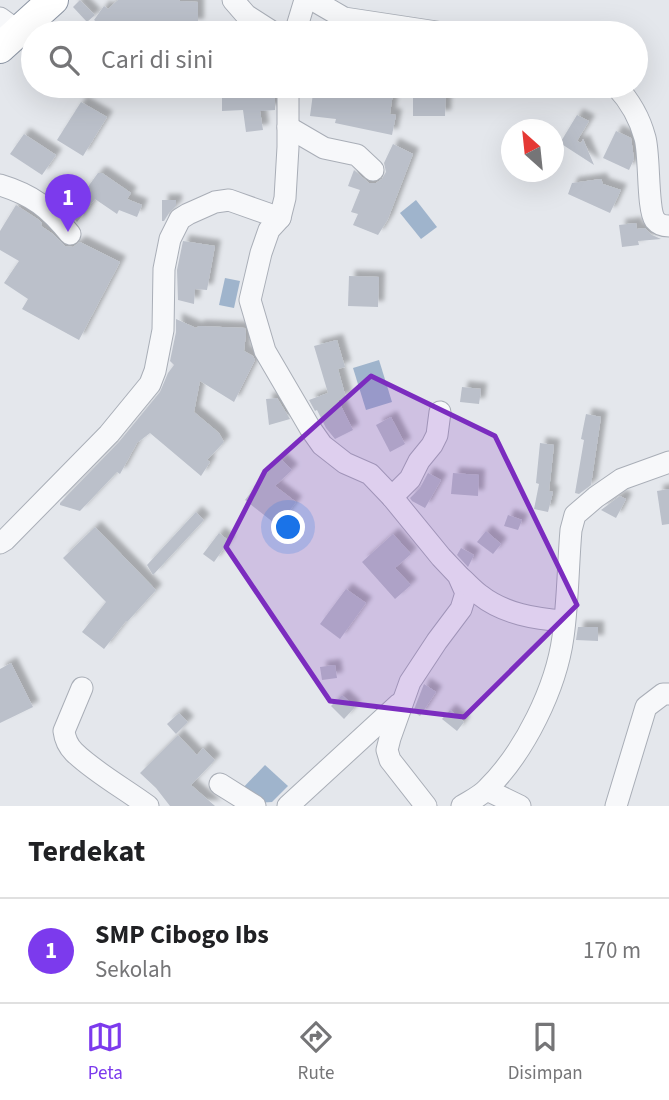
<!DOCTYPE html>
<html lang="id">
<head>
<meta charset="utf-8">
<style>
	body { margin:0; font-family:"Source Sans 3",sans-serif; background:#f2f2f2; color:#202124 }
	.compass { position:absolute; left:501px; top:119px; width:63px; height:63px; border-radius:50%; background:#fff; box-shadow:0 7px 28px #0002; rotate:333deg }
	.you { position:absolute; left:289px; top:528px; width:24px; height:24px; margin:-18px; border:5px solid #fff; border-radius:50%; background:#1a73e8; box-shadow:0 0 0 10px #1a73e833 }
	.badge { display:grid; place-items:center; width:46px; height:46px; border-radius:50%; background:#7c3aed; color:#fff; font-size:23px; font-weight:700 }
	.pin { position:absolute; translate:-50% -58px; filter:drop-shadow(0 2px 4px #0008) }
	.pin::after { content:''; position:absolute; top:37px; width:24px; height:21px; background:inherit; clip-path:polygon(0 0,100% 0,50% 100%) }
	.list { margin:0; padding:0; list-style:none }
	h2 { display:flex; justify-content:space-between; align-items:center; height:91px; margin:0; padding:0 28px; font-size:30px }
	h2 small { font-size:23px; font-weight:400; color:#757577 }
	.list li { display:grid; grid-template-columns:46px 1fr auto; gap:21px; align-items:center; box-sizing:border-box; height:105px; padding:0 28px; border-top:2px solid #e0e0e0 }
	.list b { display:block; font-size:26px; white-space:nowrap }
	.list p { margin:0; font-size:23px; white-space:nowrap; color:#757577 }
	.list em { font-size:23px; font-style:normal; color:#757577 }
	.icon { flex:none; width:38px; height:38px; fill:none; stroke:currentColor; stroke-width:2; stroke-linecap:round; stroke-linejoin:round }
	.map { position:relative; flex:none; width:669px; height:806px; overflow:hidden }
	.search { position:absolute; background:#fff; box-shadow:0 7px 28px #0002; left:21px; right:21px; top:21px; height:77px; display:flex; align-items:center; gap:18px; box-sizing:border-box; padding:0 24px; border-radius:38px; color:#757577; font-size:26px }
	.sheet { height:196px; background:#fff }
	nav { display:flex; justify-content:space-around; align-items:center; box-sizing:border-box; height:98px; border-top:2px solid #e0e0e0; background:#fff; font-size:19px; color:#757577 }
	nav a { display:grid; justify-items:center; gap:4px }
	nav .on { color:#7c3aed }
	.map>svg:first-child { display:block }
	.water { fill:#9fb4cc }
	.building { fill:#bbc0ca; filter:url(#shadow) }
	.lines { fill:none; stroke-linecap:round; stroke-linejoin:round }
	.minor-casing { stroke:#a9aeb7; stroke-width:23 }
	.highway-casing { stroke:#8b94a3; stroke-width:32 }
	.minor { stroke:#f7f8fa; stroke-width:21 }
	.highway { stroke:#fff; stroke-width:30 }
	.marked { fill:#7b2cbf; fill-opacity:0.2; stroke:#7b2cbf; stroke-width:5; stroke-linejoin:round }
</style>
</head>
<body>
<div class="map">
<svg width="669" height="806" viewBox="0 0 669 806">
	<defs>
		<filter id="shadow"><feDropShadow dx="6" dy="-6" stdDeviation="2" flood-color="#0004"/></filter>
	</defs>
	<rect width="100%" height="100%" fill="#e4e7ec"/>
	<g class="water">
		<path d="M 416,200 L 437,227 L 421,239 L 400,213 Z"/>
		<path d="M 225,278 L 240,281 L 234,308 L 219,305 Z"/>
		<path d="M 379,360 L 392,402 L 366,410 L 353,368 Z"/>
		<path d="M 265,765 L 288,786 L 272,802 L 257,803 L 238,793 Z"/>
	</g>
	<g class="building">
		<path d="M 80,0 L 95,15 L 87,22 L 73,7 Z"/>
		<path d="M 118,0 L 180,0 L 179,1 L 198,2 L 198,25 L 169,24 L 161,33 L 117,33 L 106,25 L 104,27 L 94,20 L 104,6 L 108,9 Z"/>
		<path d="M 267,86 L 275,86 L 275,110 L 260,111 L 263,130 L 246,132 L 243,110 L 222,111 L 222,89 L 267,87 Z"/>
		<path d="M 314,86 L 394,86 L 390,114 L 396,115 L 392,135 L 335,123 L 336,119 L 310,116 Z"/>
		<path d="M 413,86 L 446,86 L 445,116 L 413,116 Z"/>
		<path d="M 81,102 L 107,117 L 83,156 L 57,140 Z"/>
		<path d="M 577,115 L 589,121 L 577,141 L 581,143 L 583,139 L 594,165 L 560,143 Z"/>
		<path d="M 616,131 L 631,138 L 634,159 L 629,170 L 603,158 Z"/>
		<path d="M 24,134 L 56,155 L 42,175 L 10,154 Z"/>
		<path d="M 393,144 L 413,154 L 388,219 L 378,235 L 353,225 L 358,214 L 351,212 L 360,190 L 348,186 L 354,170 L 369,183 L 376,183 L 382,179 L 386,172 L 384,163 Z"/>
		<path d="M 98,173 L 102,173 L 131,193 L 127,199 L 142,205 L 137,217 L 119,210 L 117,214 L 95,199 L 77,222 L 69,213 Z"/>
		<path d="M 601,179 L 603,184 L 621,190 L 610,213 L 568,194 L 572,183 Z"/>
		<path d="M 51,185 L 61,193 L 56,200 L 46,192 Z"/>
		<path d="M 162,200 L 176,200 L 176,206 L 169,213 L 164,221 L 162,221 Z"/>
		<path d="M 16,205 L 39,220 L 42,223 L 41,226 L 53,234 L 65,246 L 73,247 L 80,242 L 120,262 L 79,340 L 22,309 L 28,299 L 4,283 L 19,261 L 0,250 L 0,231 Z"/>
		<path d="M 636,223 L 637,229 L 645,228 L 652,235 L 661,239 L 638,241 L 639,245 L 622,247 L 619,225 Z"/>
		<path d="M 183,241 L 215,246 L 207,290 L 195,289 L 194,304 L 178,300 L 177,270 Z"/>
		<path d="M 349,276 L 379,277 L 378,307 L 348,306 Z"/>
		<path d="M 176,319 L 196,328 L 199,326 L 245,328 L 246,334 L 244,351 L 253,356 L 255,360 L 234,402 L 200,381 L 194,412 L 219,433 L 224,442 L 207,460 L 210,462 L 201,476 L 150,433 L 137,443 L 120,474 L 117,472 L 80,511 L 60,505 L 60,503 L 119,442 L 160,392 L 168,373 L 174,365 L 170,361 L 176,332 Z"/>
		<path d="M 337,340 L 345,367 L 338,369 L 346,398 L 338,400 L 353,430 L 335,439 L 326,428 L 317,410 L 315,411 L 309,400 L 328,393 L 314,346 Z"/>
		<path d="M 462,387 L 481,389 L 479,404 L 460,402 Z"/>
		<path d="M 277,398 L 290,419 L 269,425 L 266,399 Z"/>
		<path d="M 586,414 L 601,417 L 591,485 L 579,494 L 575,493 L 584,440 L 581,439 Z"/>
		<path d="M 391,417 L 405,444 L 390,452 L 376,425 Z"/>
		<path d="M 540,443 L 554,445 L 549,491 L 553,492 L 548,512 L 534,509 L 539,484 L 536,483 Z"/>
		<path d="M 281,459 L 292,470 L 275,486 L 296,502 L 278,526 L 245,500 L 265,474 Z"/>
		<path d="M 428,473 L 441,480 L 425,508 L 412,501 L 410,498 L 420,488 Z"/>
		<path d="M 453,473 L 479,475 L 478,496 L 451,494 Z"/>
		<path d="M 669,489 L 669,524 L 662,525 L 657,491 Z"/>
		<path d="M 620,496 L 626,499 L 616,518 L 601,510 Z"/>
		<path d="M 196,512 L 204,520 L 153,575 L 147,565 Z"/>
		<path d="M 508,515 L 522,520 L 518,530 L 504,526 Z"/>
		<path d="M 95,527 L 156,590 L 127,622 L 126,621 L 104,649 L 82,632 L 106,602 L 63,558 Z"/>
		<path d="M 486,531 L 501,544 L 493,554 L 477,542 Z"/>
		<path d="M 219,533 L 229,541 L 214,562 L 203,554 Z"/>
		<path d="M 393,534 L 411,554 L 395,568 L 411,585 L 395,599 L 362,562 Z"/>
		<path d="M 461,548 L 474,555 L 468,567 L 457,555 Z"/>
		<path d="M 346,589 L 366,603 L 340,639 L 320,624 Z"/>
		<path d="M 578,627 L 598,627 L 598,641 L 576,640 Z"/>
		<path d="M 11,663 L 33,707 L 0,723 L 0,669 Z"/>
		<path d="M 335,665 L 337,678 L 322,680 L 320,667 Z"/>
		<path d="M 424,684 L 436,692 L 420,716 L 413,712 Z"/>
		<path d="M 342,695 L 355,707 L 344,719 L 331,706 Z"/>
		<path d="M 450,710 L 464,722 L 457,731 L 442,719 Z"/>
		<path d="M 179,713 L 188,722 L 176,734 L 167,724 Z"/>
		<path d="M 178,735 L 197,755 L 203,748 L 215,760 L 191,785 L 215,806 L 170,806 L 156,788 L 140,773 Z"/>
	</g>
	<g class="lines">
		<defs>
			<g id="minor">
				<path d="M 233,0 L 246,15 L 274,33"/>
				<path d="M 313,0 L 344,18 L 443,33"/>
				<path d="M 0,18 L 18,31"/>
				<path d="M 295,33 L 305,0"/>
				<path d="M 288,86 L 288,147 L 285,198 L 280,218 L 269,230 L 261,253 L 250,300 L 265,351 L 310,428 L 322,445 L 345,463 L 370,474 L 392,497 L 441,557 L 458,575 L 466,593 L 461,609 L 437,641 L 410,682 L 390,738 L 387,750 L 390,760 L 426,806"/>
				<path d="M 616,86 C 629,100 640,119 645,138 C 650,156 647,209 655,220 C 659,225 663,226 669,226"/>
				<path d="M 288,127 L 324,148 L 357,155 L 373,170"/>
				<path d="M 0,185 C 33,195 49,208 70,234"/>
				<path d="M 392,497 L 410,479 L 419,461 L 432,445 L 437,435 L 440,412"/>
				<path d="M 0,543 L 5,540 L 109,434 L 150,384 L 155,371 L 163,330 L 164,269 L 170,239 L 180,219 L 188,214 L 215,202 L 229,200 L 280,218"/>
				<path d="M 460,577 C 467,583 473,590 480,595 C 504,614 536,619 564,621"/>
				<path d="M 82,688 L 64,731 C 65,739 68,746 74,752 C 93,771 125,789 148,806"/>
				<path d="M 220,784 L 255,806"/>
				<path d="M 487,790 L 520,806"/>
				<path d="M 288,806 L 399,704"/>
				<path d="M 462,806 C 470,801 481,796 488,788 C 525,751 556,688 563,637 C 568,602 568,565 571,530 L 575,515 L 596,497 L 622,479 L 669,462"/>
				<path d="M 616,806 L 646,707 L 663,694 L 669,694"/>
			</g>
			<path id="highway" d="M 0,48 L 53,0"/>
		</defs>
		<use href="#minor" class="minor-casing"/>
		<use href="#highway" class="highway-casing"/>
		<use href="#minor" class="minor"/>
		<use href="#highway" class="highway"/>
	</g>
	<path class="marked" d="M 371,376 L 495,436 L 577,605 L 464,717 L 330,701 L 226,547 L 265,471 Z"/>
</svg>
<svg class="compass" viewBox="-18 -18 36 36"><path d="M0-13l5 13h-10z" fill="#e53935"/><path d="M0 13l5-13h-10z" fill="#757577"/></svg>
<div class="you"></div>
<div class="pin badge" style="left:68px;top:232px">1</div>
<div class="search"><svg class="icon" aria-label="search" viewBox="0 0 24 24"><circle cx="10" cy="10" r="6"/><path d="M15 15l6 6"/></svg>Cari di sini</div>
</div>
<section class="sheet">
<h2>Terdekat<small></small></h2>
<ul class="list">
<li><span class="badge">1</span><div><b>SMP Cibogo Ibs</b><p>Sekolah</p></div><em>170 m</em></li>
</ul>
</section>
<nav>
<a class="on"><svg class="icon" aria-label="map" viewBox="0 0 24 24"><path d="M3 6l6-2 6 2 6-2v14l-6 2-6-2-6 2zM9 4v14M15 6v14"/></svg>Peta</a>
<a><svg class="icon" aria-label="directions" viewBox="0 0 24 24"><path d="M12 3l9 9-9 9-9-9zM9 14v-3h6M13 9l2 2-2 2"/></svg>Rute</a>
<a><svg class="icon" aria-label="saved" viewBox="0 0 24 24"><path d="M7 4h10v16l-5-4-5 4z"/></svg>Disimpan</a>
</nav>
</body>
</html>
